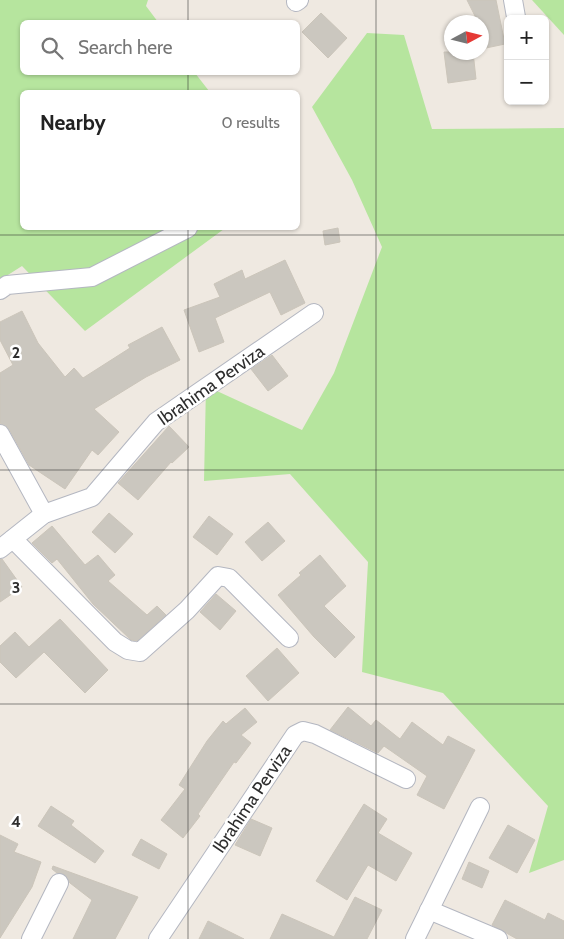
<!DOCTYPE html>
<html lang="en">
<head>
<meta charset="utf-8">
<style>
	body { margin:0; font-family:Cabin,sans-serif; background:#f2f2f2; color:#222 }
	.controls { position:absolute; right:15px; top:15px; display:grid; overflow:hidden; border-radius:8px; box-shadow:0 1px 4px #0004 }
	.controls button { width:45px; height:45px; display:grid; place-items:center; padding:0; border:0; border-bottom:1px solid #e0e0e0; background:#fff; color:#222; font:25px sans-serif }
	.compass { position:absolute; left:444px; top:15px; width:45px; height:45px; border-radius:50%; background:#fff; box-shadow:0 1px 4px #0004; rotate:83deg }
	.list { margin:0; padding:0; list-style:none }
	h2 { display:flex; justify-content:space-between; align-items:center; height:65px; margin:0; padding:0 20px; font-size:21px }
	h2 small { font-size:16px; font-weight:400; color:#767676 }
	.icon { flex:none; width:28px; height:28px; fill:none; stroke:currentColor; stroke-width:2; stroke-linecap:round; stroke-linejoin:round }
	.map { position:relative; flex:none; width:564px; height:939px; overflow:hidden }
	.search { position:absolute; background:#fff; box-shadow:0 1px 4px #0004; left:20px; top:20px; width:280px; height:55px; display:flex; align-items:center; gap:12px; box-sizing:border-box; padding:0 18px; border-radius:8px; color:#767676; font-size:19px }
	.panel { position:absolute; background:#fff; box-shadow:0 1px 4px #0004; left:20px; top:90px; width:280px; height:140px; border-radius:8px }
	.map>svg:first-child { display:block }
	.green { fill:#b6e59e }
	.building { fill:#cbc7bf; stroke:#cbc5ba }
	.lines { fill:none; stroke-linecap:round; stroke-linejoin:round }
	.minor-casing { stroke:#b4b7c1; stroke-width:20 }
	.minor { stroke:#fff; stroke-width:18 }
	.grid { fill:none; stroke:#2e2e2e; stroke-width:1; stroke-opacity:0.55 }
	.labels { text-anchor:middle; stroke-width:5; stroke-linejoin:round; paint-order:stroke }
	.street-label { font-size:18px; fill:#2e2e2e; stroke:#fff }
	.grid-label { font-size:16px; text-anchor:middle; font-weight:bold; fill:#2e2e2e; stroke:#fff; stroke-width:5; stroke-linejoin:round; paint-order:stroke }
</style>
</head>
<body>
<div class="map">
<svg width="564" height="939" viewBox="0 0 564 939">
	<rect width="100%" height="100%" fill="#efe9e1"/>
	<g class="green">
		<path d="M 0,0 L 148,0 L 146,6 L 158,22 L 22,22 L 22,72 L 195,73 L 209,91 L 22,92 L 22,228 L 223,228 L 224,229 L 85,331 L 22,266 L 0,280 Z"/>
		<path d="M 532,0 L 564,0 L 564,35 Z"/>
		<path d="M 367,33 L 404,35 L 432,129 L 564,128 L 564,860 L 529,873 L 548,806 L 443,693 L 362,672 L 368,562 L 290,474 L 204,481 L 206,386 L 302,430 L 334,373 L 382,247 L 352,180 L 312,107 Z"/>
	</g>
	<g class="building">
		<path d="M 467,0 L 496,0 L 505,44 L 486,48 L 482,22 L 478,22 Z"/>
		<path d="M 321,13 L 347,38 L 328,58 L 302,32 Z"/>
		<path d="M 444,52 L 473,52 L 476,79 L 448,83 Z"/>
		<path d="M 338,228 L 340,242 L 325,245 L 323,231 Z"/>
		<path d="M 285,260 L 305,303 L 281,315 L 270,292 L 215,318 L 224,342 L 199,352 L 184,310 L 220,297 L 214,284 L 242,270 L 245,279 Z"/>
		<path d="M 22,311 L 38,343 L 65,377 L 74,368 L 83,378 L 130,348 L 128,345 L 162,327 L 180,360 L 146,377 L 94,409 L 119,432 L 98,455 L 92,450 L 65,489 L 29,465 L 9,429 L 0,423 L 0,373 L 13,365 L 0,340 L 0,322 Z"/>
		<path d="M 272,355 L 288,376 L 268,391 L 251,369 Z"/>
		<path d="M 169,426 L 189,447 L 172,463 L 171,462 L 138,500 L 118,483 Z"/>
		<path d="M 109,513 L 133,534 L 115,553 L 92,532 Z"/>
		<path d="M 209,516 L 233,534 L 217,555 L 193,537 Z"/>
		<path d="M 268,522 L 285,541 L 262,561 L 245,542 Z"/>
		<path d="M 52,526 L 85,565 L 98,555 L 115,575 L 108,581 L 147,615 L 157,606 L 166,615 L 137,641 L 131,640 L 93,604 L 57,559 L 52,563 L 32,543 Z"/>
		<path d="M 320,555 L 346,586 L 324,606 L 355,637 L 335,658 L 314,637 L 278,595 L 301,575 L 299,573 Z"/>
		<path d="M 0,559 L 2,559 L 22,587 L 0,602 Z"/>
		<path d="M 216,594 L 236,611 L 220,630 L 200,612 Z"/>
		<path d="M 60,619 L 108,670 L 85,693 L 44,652 L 16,678 L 0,662 L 0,646 L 15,632 L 29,647 Z"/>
		<path d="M 277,648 L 299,673 L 268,701 L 246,676 Z"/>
		<path d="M 348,707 L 371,726 L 376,720 L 400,739 L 412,722 L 443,745 L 448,736 L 475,750 L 444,809 L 417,795 L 427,776 L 384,746 L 378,753 L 330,730 Z"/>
		<path d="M 245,708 L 257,722 L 241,735 L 251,743 L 236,763 L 234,762 L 198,814 L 200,816 L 183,838 L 161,820 L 185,789 L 179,785 L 207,741 L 223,721 L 226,724 Z"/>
		<path d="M 364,804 L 387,819 L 378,833 L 412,853 L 396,881 L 368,865 L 347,900 L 316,881 Z"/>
		<path d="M 51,806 L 74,821 L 71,825 L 104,851 L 95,863 L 38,826 Z"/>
		<path d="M 251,819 L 272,828 L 260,856 L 235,845 Z"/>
		<path d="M 508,825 L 535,840 L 517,873 L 489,858 Z"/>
		<path d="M 0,835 L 18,844 L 14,852 L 41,862 L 32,887 L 0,938 Z"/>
		<path d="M 141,839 L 167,854 L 159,869 L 132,855 Z"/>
		<path d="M 469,862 L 489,871 L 482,888 L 462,879 Z"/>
		<path d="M 53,866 L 138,897 L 115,939 L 73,939 L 92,900 L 70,883 L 64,874 L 57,873 L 52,869 Z"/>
		<path d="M 355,897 L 382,910 L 367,939 L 270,939 L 282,914 L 334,937 Z"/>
		<path d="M 505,900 L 545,920 L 548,913 L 564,921 L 564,939 L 517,939 L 492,925 Z"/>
		<path d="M 208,921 L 244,939 L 199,939 Z"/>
	</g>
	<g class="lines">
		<defs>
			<g id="minor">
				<path d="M 513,0 L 516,17"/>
				<path d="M 296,2 L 299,0"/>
				<path d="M 0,290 L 7,285 L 92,277 L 188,228"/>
				<path d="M 0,434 L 44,514"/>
				<path d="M 13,539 L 115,642 L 128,650 L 140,652 L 187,610 L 218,576 L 229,578 L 289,638"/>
				<path d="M 0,549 L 44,514 L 92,497 L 156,422 L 314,313"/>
				<path d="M 429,910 L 498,939"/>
				<path d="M 31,939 L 59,883"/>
				<path d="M 158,939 L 295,735 L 303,731 L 315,734 L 406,779"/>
				<path d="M 415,939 L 480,807"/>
			</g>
		</defs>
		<use href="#minor" class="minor-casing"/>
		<use href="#minor" class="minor"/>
	</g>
	<path class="grid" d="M 188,0 L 188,22M 376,0 L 376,939M 188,72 L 188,92M 188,228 L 188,939M 0,235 L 564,235M 0,470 L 564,470M 0,704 L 564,704"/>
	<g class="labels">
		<g class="street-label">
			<text transform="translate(211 385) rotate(-35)" y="6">Ibrahima Perviza</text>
			<text transform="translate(252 799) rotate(-56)" y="6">Ibrahima Perviza</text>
		</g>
	</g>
	<g class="grid-label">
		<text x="16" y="358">2</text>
		<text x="16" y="593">3</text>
		<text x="16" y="827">4</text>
	</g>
</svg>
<div class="controls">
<button>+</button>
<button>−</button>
</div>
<svg class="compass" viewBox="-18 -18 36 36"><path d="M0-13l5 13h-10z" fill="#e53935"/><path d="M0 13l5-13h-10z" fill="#767676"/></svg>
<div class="search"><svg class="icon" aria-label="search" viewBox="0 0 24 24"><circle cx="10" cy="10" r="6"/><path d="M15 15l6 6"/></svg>Search here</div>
<section class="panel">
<h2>Nearby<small>0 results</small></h2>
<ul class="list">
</ul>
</section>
</div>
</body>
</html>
